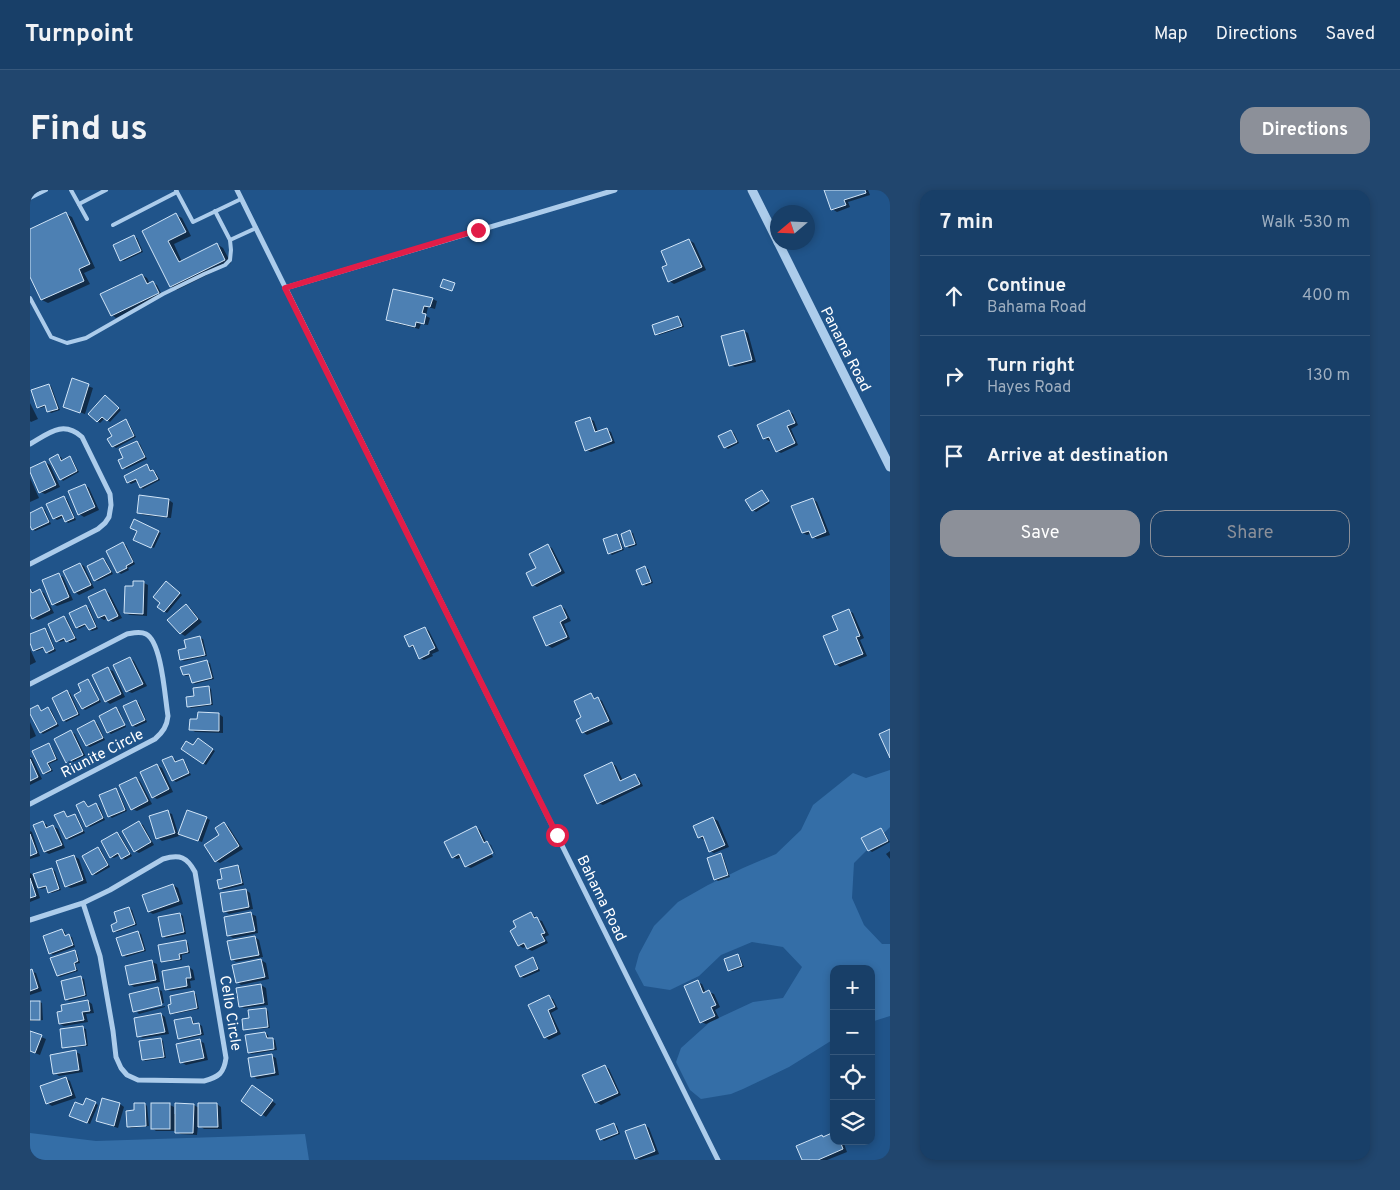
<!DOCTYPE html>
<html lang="en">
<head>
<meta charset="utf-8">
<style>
	body { margin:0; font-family:Overpass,sans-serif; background:#21466e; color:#f1f3f6 }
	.controls { position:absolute; right:15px; bottom:15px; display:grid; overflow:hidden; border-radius:10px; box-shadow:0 2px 8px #0003 }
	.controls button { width:45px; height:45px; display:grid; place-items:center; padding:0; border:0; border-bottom:1px solid #36587c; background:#183f68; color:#f1f3f6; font:25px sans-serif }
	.compass { position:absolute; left:740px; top:15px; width:45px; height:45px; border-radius:50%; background:#183f68; box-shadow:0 2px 8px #0003; rotate:251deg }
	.stop { position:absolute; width:15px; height:15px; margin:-11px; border:4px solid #e11d48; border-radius:50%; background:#fff }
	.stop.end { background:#e11d48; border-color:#fff; box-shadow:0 1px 5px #0008 }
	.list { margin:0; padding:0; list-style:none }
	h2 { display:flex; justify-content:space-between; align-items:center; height:65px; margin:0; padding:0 20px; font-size:21px }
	h2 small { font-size:16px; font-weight:400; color:#9fafc0 }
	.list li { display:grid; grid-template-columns:32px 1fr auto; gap:15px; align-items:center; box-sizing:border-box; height:80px; padding:0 20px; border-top:1px solid #36587c }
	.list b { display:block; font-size:19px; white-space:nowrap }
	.list p { margin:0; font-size:16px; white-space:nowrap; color:#9fafc0 }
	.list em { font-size:16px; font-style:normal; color:#9fafc0 }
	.actions { display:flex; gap:10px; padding:15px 20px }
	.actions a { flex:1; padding:11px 0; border:1px solid #8c9099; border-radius:15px; text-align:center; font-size:18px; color:#8c9099 }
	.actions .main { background:#8c9099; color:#fff }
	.icon { flex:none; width:28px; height:28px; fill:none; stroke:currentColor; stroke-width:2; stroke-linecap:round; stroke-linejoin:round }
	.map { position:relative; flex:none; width:860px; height:970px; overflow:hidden; border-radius:15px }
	header { display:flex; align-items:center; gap:30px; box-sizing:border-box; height:70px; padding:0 25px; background:#183f68; border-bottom:1px solid #36587c }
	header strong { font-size:24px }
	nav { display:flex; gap:28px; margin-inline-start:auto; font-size:18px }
	.intro { display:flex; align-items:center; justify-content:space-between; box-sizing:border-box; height:120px; padding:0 30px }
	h1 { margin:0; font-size:35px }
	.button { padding:12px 22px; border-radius:15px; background:#8c9099; color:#fff; font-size:18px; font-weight:700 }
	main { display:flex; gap:30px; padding:0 30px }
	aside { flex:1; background:#183f68; border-radius:15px; box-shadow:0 2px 8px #0003 }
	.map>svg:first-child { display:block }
	.green { fill:#346ea7 }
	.shadow { fill:#0007 }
	.building { fill:#4d80b3; stroke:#d1e5f8 }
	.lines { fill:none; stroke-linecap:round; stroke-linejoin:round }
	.service { stroke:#accceb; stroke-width:4 }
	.minor { stroke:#accceb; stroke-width:5 }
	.tertiary { stroke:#accceb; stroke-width:9 }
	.route { stroke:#e11d48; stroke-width:6 }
	.labels { text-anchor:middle; stroke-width:5; stroke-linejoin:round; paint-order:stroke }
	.street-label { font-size:15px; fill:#fff; stroke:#20548a }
</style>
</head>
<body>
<header>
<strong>Turnpoint</strong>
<nav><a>Map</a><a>Directions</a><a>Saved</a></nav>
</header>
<div class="intro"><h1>Find us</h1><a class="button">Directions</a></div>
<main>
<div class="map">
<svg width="860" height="970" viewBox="0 0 860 970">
	<rect width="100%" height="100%" fill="#20548a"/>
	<g class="green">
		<path d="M 860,580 L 860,637 L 824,673 L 822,708 L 834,735 L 852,754 L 860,754 L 860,826 L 841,832 L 841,779 L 804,779 L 804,849 L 759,877 L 713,899 L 701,904 L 671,909 L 660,900 L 646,872 L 651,858 L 680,832 L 723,812 L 753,808 L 772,777 L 753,757 L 722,752 L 691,765 L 669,786 L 640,800 L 614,796 L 605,779 L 609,764 L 624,736 L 648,712 L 678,695 L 713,678 L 746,664 L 771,640 L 783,615 L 823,583 L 836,588 Z"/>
		<path d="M 0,943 L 66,951 L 275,944 L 279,970 L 0,970 Z"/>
	</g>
	<g class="shadow">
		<path d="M 796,0 L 838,0 L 840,5 L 818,12 L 820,17 L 807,22 L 802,19 Z"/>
		<path d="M 36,24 L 42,27 L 65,78 L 54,83 L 60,94 L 18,113 L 12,110 L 0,84 L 0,40 Z"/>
		<path d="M 146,25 L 152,28 L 161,46 L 144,54 L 152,72 L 187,54 L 193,58 L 201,73 L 147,100 L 141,96 L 113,41 Z"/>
		<path d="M 104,47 L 107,48 L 113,62 L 94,71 L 91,70 Z"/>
		<path d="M 659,50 L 664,53 L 676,80 L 644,94 L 639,91 L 639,76 Z"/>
		<path d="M 112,85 L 117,88 L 120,94 L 123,93 L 127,95 L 132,105 L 86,128 L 82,125 Z"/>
		<path d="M 402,109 L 407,111 L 405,119 L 398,117 L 396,126 L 400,128 L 398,135 L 391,134 L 389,139 L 361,132 L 357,129 Z"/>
		<path d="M 648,127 L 651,128 L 654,137 L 629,145 L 626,144 Z"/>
		<path d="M 714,141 L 718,143 L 726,172 L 705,177 L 700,175 Z"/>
		<path d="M 43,190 L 63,198 L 55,224 L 34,217 Z"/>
		<path d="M 19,195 L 21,196 L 30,220 L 21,223 L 18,221 L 16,216 L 11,218 L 8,217 Z"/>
		<path d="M 78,208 L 91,220 L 80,232 L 75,228 L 70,233 L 60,224 Z"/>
		<path d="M 0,213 L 8,229 L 1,232 L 0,231 Z"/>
		<path d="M 759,221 L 763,224 L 768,235 L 761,239 L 768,255 L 751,263 L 747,261 L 741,250 L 739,251 L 734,248 Z"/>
		<path d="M 559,228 L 564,231 L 568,242 L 576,239 L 581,242 L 585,253 L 561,262 L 556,260 Z"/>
		<path d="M 96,231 L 98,232 L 106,247 L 86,258 L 83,256 Z"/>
		<path d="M 701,241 L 704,243 L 709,253 L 698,259 L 695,257 Z"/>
		<path d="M 107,252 L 110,254 L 117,269 L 96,279 L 93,278 Z"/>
		<path d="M 28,266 L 31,267 L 33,271 L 40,268 L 42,269 L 49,282 L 33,291 L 31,289 Z"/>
		<path d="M 15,272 L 20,275 L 30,297 L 15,304 L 10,302 Z"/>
		<path d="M 117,276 L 119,277 L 122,282 L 123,281 L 126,283 L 130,290 L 113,299 L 111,297 L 108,291 L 101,294 L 98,292 Z"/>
		<path d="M 0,288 L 9,308 L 0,312 Z"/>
		<path d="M 55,295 L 59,298 L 69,320 L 54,327 L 49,324 Z"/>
		<path d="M 732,301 L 734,303 L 740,313 L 726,322 L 723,320 Z"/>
		<path d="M 34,308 L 37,309 L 46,330 L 38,333 L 36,331 L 34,327 L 27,330 L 24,328 Z"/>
		<path d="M 783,309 L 787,312 L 800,345 L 787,349 L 783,347 L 782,343 L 777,345 L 773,343 Z"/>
		<path d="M 139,310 L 143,313 L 141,328 L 113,325 L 108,322 Z"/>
		<path d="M 12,319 L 15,320 L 21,334 L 5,341 L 3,339 L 0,333 L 0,324 Z"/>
		<path d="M 104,331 L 131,343 L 124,358 L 105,349 L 109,341 Z"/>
		<path d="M 600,342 L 603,343 L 607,355 L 599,358 L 596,356 Z"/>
		<path d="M 587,345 L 589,347 L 594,360 L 582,365 L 579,363 Z"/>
		<path d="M 93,354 L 96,355 L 105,374 L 98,378 L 99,380 L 91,384 L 88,382 L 78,362 Z"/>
		<path d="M 518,356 L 522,358 L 535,383 L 507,397 L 503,395 L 508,378 Z"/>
		<path d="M 73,369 L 76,371 L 83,384 L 68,391 L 65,390 Z"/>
		<path d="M 50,374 L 54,376 L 64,398 L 49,405 L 45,402 Z"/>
		<path d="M 615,378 L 618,379 L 623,393 L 616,396 L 613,394 Z"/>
		<path d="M 28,384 L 33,387 L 43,410 L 27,416 L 23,414 Z"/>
		<path d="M 104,392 L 114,393 L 118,395 L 117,426 L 100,425 L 95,423 L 104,398 Z"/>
		<path d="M 139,394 L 152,405 L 137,423 L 129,417 Z"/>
		<path d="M 0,399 L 5,403 L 10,401 L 14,403 L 24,423 L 8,430 L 3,428 L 0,421 Z"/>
		<path d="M 75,401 L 79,403 L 92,428 L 83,432 L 79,430 L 78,428 L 74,430 L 69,427 Z"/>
		<path d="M 156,416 L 160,418 L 172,432 L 155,446 L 150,443 Z"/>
		<path d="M 531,416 L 535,419 L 541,431 L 534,434 L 540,449 L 522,458 L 517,455 Z"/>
		<path d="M 56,417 L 59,418 L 68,439 L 62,441 L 60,440 L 57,435 L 49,439 L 47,437 Z"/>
		<path d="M 819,421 L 823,423 L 834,448 L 830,450 L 837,466 L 810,477 L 806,474 Z"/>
		<path d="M 34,427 L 37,429 L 47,450 L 40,453 L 36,450 L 30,452 L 27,451 Z"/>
		<path d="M 395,438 L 399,441 L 409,461 L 402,464 L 403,466 L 394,470 L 390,468 L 385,458 L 380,456 Z"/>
		<path d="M 15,439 L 17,440 L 26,461 L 19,464 L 17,462 L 15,458 L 7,461 L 4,460 L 0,450 L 0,445 Z"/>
		<path d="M 170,448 L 173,449 L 177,466 L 154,471 L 151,469 L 157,459 Z"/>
		<path d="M 0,459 L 6,472 L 0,475 Z"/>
		<path d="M 100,468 L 104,471 L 117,496 L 102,503 L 97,501 Z"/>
		<path d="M 177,472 L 180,473 L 184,489 L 165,494 L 163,492 L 161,485 L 156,486 L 154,485 Z"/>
		<path d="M 78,479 L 83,481 L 95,507 L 80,514 L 76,511 Z"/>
		<path d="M 57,491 L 60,492 L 71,512 L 55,520 L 53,518 L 53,501 Z"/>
		<path d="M 179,497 L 181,499 L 183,515 L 161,518 L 159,516 L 165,507 Z"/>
		<path d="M 37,502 L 40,503 L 50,525 L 36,532 L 34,530 Z"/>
		<path d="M 561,505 L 566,509 L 568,508 L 572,511 L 583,534 L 557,545 L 553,542 L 553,528 Z"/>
		<path d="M 106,511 L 109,513 L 117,532 L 106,537 L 103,536 Z"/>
		<path d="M 8,516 L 12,521 L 18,518 L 21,520 L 29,536 L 13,544 L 10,542 L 0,521 Z"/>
		<path d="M 86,519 L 89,520 L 96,537 L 81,544 L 78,542 L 70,526 Z"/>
		<path d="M 189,524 L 193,527 L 193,543 L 165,542 L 161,539 L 169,530 Z"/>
		<path d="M 0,532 L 6,546 L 0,549 Z"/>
		<path d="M 64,532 L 67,533 L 75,550 L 60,557 L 57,556 L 49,539 Z"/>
		<path d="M 41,542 L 45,544 L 56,567 L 42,575 L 37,572 Z"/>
		<path d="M 168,549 L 185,561 L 176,575 L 153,559 L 163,556 Z"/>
		<path d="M 18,555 L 21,556 L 28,570 L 19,574 L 23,581 L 16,584 L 14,583 Z"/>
		<path d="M 0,567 L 2,568 L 12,589 L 0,595 Z"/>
		<path d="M 142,567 L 145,569 L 147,573 L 153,570 L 155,572 L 161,585 L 146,592 L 143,590 Z"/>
		<path d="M 582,573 L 586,576 L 593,591 L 605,586 L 609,588 L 613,596 L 573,615 L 568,613 Z"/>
		<path d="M 127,575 L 132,578 L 143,602 L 127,609 L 123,607 Z"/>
		<path d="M 106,588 L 110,591 L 122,614 L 107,621 L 102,619 Z"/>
		<path d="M 86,599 L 88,601 L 97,621 L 82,628 L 79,626 Z"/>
		<path d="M 54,612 L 57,614 L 59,618 L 66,615 L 69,616 L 75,630 L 60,637 L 57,636 Z"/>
		<path d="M 34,622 L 36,624 L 38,628 L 45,625 L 47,626 L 55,643 L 39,650 L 37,648 Z"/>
		<path d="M 137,622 L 142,624 L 149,646 L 132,651 L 128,648 Z"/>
		<path d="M 176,628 L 180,630 L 172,652 L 154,646 Z"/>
		<path d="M 683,628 L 688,631 L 699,657 L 684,663 L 680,661 L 675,649 L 674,650 L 669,647 Z"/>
		<path d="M 13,633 L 17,635 L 18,638 L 23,636 L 28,639 L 35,658 L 19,664 L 15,662 Z"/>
		<path d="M 109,633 L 113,635 L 124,655 L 109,663 L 105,661 Z"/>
		<path d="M 194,633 L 198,636 L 213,659 L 190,673 L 186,671 Z"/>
		<path d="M 446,638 L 450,640 L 456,652 L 461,655 L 466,666 L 460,655 L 457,655 L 463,667 L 441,678 L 436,676 L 432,667 L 427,669 L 423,667 Z"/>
		<path d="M 851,639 L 853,641 L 860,652 L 842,662 L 839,660 Z"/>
		<path d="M 0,641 L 2,642 L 10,666 L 0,669 Z"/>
		<path d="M 87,643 L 90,645 L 102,666 L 95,670 L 90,665 L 84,668 L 81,667 Z"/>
		<path d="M 68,658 L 71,660 L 80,677 L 66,685 L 63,684 Z"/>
		<path d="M 860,661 L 860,669 L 856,664 Z"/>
		<path d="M 690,665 L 693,666 L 700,687 L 688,691 L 685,689 Z"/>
		<path d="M 44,666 L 49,669 L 57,693 L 41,698 L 36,696 Z"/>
		<path d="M 207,676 L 210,678 L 214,695 L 193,700 L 190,698 L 194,690 Z"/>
		<path d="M 22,679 L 25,681 L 31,700 L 22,703 L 19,702 L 18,697 L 12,699 L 9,698 Z"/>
		<path d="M 0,683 L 2,684 L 10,708 L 0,712 Z"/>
		<path d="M 143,695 L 148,698 L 153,714 L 123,724 L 119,722 Z"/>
		<path d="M 216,700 L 220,703 L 223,719 L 199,724 L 194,721 Z"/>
		<path d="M 99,718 L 102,720 L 107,735 L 87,742 L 84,741 Z"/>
		<path d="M 150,724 L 153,726 L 156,744 L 136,748 L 133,746 Z"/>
		<path d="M 221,724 L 226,726 L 228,743 L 203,748 L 198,745 Z"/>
		<path d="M 500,724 L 505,726 L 506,729 L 512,731 L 519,745 L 515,747 L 518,753 L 502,761 L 498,759 L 497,756 L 493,758 L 488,755 L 488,738 Z"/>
		<path d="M 32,741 L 35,742 L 36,747 L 39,746 L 42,747 L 45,757 L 23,765 L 20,763 Z"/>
		<path d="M 108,742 L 111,744 L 116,761 L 96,767 L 93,765 Z"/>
		<path d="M 225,747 L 229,750 L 233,767 L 206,772 L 202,769 Z"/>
		<path d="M 155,751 L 158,753 L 160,763 L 152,765 L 152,770 L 135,772 L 132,771 Z"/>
		<path d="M 44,761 L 47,763 L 50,773 L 45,774 L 48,781 L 30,787 L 28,786 Z"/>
		<path d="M 708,765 L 710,767 L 714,777 L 702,781 L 699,780 Z"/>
		<path d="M 503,769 L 505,770 L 510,781 L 494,788 L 491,787 L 486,776 Z"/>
		<path d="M 231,770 L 236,773 L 239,789 L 211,795 L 207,792 Z"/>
		<path d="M 122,772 L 127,774 L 130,792 L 104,797 L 100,794 Z"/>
		<path d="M 159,777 L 163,780 L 165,790 L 160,791 L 161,798 L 140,801 L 136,799 Z"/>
		<path d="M 0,781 L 6,783 L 12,801 L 0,805 Z"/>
		<path d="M 51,788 L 54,789 L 57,806 L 39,811 L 36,809 Z"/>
		<path d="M 667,792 L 672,794 L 676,803 L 679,802 L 684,804 L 690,817 L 685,820 L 689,828 L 676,834 L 671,832 Z"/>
		<path d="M 231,795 L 236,798 L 238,815 L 214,818 L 210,816 L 207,799 Z"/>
		<path d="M 127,799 L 132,801 L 134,813 L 106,820 L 106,822 L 104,821 Z"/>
		<path d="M 163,803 L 166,804 L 169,819 L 144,824 L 141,823 Z"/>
		<path d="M 519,807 L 523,809 L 528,819 L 521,823 L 531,844 L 519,850 L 515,847 Z"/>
		<path d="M 58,811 L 62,814 L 64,823 L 56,824 L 58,832 L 34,836 L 30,834 L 33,822 Z"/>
		<path d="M 0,812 L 10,812 L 12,813 L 13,830 L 0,831 Z"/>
		<path d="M 135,816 L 135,817 L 109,824 L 107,822 Z"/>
		<path d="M 236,819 L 238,821 L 240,838 L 217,840 L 214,839 L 220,829 Z"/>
		<path d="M 131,824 L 135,827 L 139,844 L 113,848 L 108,846 Z"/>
		<path d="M 161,828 L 163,830 L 165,835 L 169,834 L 172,836 L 174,845 L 151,850 L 149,848 Z"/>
		<path d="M 53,838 L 56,839 L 58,856 L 36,858 L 34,857 Z"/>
		<path d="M 0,842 L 16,849 L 10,865 L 0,861 Z"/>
		<path d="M 235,843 L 238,845 L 239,849 L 242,849 L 245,850 L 247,860 L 222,864 L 219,863 Z"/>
		<path d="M 131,849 L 133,851 L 136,868 L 115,871 L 113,869 Z"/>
		<path d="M 170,851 L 174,853 L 178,870 L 156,875 L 151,872 Z"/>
		<path d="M 46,862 L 50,864 L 53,882 L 29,886 L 25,883 Z"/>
		<path d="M 242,866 L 246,868 L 249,885 L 227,889 L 223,886 Z"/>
		<path d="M 575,876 L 579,879 L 591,905 L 571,915 L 566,912 Z"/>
		<path d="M 36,888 L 40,891 L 46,908 L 22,916 L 17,913 Z"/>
		<path d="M 227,899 L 246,914 L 236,927 L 212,911 Z"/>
		<path d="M 65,913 L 68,915 L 60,934 L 44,927 L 53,917 Z"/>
		<path d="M 90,914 L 94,917 L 88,938 L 67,931 Z"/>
		<path d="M 115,914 L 117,916 L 119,936 L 101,938 L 98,936 L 106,921 Z"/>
		<path d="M 187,914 L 191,917 L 192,939 L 174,939 L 168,935 L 167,945 L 150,944 L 146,941 L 126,941 L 122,938 L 140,915 L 144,917 L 144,924 L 146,924 L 164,915 L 169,918 Z"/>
		<path d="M 584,934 L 587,936 L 590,944 L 574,951 L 571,949 Z"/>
		<path d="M 615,935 L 619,938 L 629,964 L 610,970 L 606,968 Z"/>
		<path d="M 794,947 L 804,951 L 813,951 L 817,962 L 797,970 L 774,970 Z"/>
	</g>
	<g class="building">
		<path d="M 794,0 L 835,0 L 836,3 L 814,10 L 816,15 L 801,20 Z"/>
		<path d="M 36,22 L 60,74 L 49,79 L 54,91 L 11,110 L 0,87 L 0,39 Z"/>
		<path d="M 146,23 L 156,42 L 138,51 L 149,72 L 187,53 L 195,70 L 140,97 L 112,41 Z"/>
		<path d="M 104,45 L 111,61 L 90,71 L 83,55 Z"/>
		<path d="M 659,49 L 672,77 L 638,92 L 632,77 L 637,75 L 631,61 Z"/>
		<path d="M 112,84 L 117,94 L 123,91 L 129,103 L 81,126 L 70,104 Z"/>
		<path d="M 413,89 L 425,93 L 422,101 L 410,97 Z"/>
		<path d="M 363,99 L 403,108 L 400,117 L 394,116 L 392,123 L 396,124 L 394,134 L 386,132 L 385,137 L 356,130 Z"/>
		<path d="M 648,126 L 652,136 L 625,145 L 622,135 Z"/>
		<path d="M 714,140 L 722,170 L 699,176 L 691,146 Z"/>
		<path d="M 42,188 L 59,194 L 50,223 L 33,217 Z"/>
		<path d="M 19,194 L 28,219 L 17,222 L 15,215 L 7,218 L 1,200 Z"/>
		<path d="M 75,205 L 89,218 L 77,231 L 72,227 L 67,232 L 58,224 Z"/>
		<path d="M 759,220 L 765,233 L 757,236 L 765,253 L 746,262 L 739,247 L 733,249 L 727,235 Z"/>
		<path d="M 560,227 L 565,242 L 577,238 L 582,251 L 555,261 L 545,232 Z"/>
		<path d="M 96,229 L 104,246 L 82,257 L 77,249 L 82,246 L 78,239 Z"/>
		<path d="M 701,240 L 707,252 L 694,258 L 688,246 Z"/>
		<path d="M 107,251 L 115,267 L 92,279 L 88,270 L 93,268 L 89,259 Z"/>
		<path d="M 28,264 L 31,271 L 40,266 L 47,281 L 30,290 L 19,269 Z"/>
		<path d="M 15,271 L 26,295 L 9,303 L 0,282 L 0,278 Z"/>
		<path d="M 117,274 L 120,281 L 123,280 L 128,289 L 110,298 L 106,289 L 97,293 L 94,286 Z"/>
		<path d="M 55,294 L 65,317 L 48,325 L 38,301 Z"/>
		<path d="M 732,300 L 739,311 L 722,321 L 715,310 Z"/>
		<path d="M 109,305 L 139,309 L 137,327 L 107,323 Z"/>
		<path d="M 34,306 L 44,328 L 35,332 L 32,325 L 23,329 L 16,314 Z"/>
		<path d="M 783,308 L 796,342 L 782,348 L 779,341 L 772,343 L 761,316 Z"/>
		<path d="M 12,317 L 19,332 L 2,340 L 0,336 L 0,323 Z"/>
		<path d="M 104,329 L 129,341 L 121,358 L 103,350 L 107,341 L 100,338 Z"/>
		<path d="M 600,340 L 605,354 L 595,357 L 591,344 Z"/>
		<path d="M 587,344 L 592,359 L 578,364 L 573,349 Z"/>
		<path d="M 93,352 L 103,372 L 96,376 L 97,378 L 87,383 L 76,361 Z"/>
		<path d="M 518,354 L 531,381 L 502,396 L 496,383 L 506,378 L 499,364 Z"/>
		<path d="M 73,368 L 81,382 L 64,391 L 57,376 Z"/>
		<path d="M 50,373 L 61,395 L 44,403 L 33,381 Z"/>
		<path d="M 615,376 L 621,392 L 612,395 L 606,380 Z"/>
		<path d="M 29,383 L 39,407 L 22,415 L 12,390 Z"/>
		<path d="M 103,391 L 114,391 L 113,424 L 94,423 L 95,396 L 103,396 Z"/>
		<path d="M 136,391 L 150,403 L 134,422 L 127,417 L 130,413 L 123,407 Z"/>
		<path d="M 0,399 L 2,403 L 10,399 L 20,420 L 2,429 L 0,424 Z"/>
		<path d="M 75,399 L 88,426 L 78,431 L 75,425 L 68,428 L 58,407 Z"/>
		<path d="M 156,414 L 168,429 L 150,444 L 137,430 Z"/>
		<path d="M 56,415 L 66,437 L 59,440 L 55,434 L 46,438 L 39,423 Z"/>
		<path d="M 531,415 L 537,428 L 530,432 L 537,447 L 516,456 L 503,427 Z"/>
		<path d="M 819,419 L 830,446 L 826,447 L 833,464 L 805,475 L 793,446 L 808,440 L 802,426 Z"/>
		<path d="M 34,426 L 45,448 L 36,452 L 34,448 L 26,452 L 18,434 Z"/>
		<path d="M 395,437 L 405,458 L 399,461 L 399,464 L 389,469 L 383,455 L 379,457 L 374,446 Z"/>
		<path d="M 15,438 L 24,459 L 16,463 L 13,457 L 3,461 L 0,453 L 0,444 Z"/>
		<path d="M 170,446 L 175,465 L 150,470 L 148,460 L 156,458 L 154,450 Z"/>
		<path d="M 100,467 L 113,494 L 96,502 L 83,475 Z"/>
		<path d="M 177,470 L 182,488 L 162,493 L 159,484 L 153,485 L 150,477 Z"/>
		<path d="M 78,477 L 91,504 L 75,512 L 62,485 Z"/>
		<path d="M 58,489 L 69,510 L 52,519 L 44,505 L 51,501 L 48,494 Z"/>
		<path d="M 179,496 L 181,514 L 157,517 L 156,507 L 164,506 L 163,498 Z"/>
		<path d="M 37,500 L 48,524 L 33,531 L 22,508 Z"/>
		<path d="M 561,503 L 564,509 L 568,507 L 579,531 L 552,543 L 546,530 L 551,527 L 544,511 Z"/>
		<path d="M 106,510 L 115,530 L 102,536 L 93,516 Z"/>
		<path d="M 8,515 L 11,521 L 18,517 L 27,534 L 10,543 L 0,524 L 0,519 Z"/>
		<path d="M 86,517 L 95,535 L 77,543 L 69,526 Z"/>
		<path d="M 168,522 L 189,523 L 189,541 L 159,540 L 160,529 L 167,529 Z"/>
		<path d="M 64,530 L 73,548 L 56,556 L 47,539 Z"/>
		<path d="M 860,539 L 860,568 L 849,544 Z"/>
		<path d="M 41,540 L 53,565 L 36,573 L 24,549 Z"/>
		<path d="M 168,548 L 183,559 L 173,574 L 151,559 L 156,551 L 163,555 Z"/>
		<path d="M 19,553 L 26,569 L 17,573 L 21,580 L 13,584 L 2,561 Z"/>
		<path d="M 142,566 L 145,572 L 153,569 L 159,583 L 142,591 L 132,570 Z"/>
		<path d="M 0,569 L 8,587 L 0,591 Z"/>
		<path d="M 582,572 L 590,591 L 605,584 L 610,594 L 567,614 L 554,585 Z"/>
		<path d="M 127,574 L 139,599 L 122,608 L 110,582 Z"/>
		<path d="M 106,587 L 118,611 L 101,620 L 89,595 Z"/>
		<path d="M 86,598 L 95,620 L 78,627 L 69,605 Z"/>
		<path d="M 54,611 L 58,617 L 66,613 L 73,628 L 56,637 L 46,615 Z"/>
		<path d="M 138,620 L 145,643 L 126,649 L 119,626 Z"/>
		<path d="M 157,620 L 177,627 L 168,651 L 148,644 Z"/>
		<path d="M 34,621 L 37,627 L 45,624 L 53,641 L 36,649 L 24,625 Z"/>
		<path d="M 683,627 L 695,655 L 679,662 L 673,646 L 668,648 L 663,636 Z"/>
		<path d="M 13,631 L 16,638 L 23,635 L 32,655 L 14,662 L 3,635 Z"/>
		<path d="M 109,631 L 121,652 L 104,662 L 92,641 Z"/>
		<path d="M 194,632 L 209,656 L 185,672 L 174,655 L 189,645 L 185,638 Z"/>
		<path d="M 446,636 L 454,653 L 457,651 L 463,663 L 435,677 L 429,664 L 422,668 L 414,652 Z"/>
		<path d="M 851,638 L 858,651 L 838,661 L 831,648 Z"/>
		<path d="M 87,642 L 100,664 L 91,669 L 88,663 L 80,668 L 71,651 Z"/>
		<path d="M 0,644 L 7,663 L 0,666 Z"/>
		<path d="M 68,657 L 78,675 L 62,685 L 52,666 Z"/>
		<path d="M 691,663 L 698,685 L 684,690 L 677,668 Z"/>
		<path d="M 44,665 L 53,690 L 35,697 L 26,671 Z"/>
		<path d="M 208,675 L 212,693 L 189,699 L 187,690 L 192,689 L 190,679 Z"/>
		<path d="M 22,678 L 29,699 L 18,703 L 16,696 L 8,698 L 3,684 Z"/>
		<path d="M 0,688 L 6,706 L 0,708 Z"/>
		<path d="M 143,694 L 149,711 L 118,722 L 112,705 Z"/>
		<path d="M 216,699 L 219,717 L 193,722 L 190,703 Z"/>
		<path d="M 99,717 L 105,734 L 83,742 L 81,735 L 87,732 L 84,722 Z"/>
		<path d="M 221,722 L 225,741 L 197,746 L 194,727 Z"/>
		<path d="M 501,722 L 504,728 L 507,727 L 515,743 L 511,744 L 515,751 L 497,759 L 494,753 L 488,756 L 480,741 L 486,737 L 483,731 Z"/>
		<path d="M 150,723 L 154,742 L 132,747 L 128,727 Z"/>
		<path d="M 32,739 L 35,746 L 39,744 L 43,755 L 19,764 L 13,746 Z"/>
		<path d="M 108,741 L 114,760 L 92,766 L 86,748 Z"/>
		<path d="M 225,746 L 229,765 L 201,770 L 197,751 Z"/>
		<path d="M 156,750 L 158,762 L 149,764 L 150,769 L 131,772 L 128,755 Z"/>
		<path d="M 45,760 L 48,771 L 44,773 L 46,780 L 27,786 L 20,768 Z"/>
		<path d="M 708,764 L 712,776 L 698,781 L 694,769 Z"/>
		<path d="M 503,767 L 508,779 L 490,787 L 485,776 Z"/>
		<path d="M 231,769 L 235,787 L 206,793 L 202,775 Z"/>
		<path d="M 122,770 L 126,790 L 99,795 L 95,776 Z"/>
		<path d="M 159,776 L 161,788 L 156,788 L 157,796 L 135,800 L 132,781 Z"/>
		<path d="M 2,779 L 8,798 L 0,801 L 0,780 Z"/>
		<path d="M 51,786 L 55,805 L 35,810 L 31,791 Z"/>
		<path d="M 668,790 L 673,803 L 679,800 L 686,815 L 681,817 L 685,826 L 670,833 L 654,796 Z"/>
		<path d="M 231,794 L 234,813 L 209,817 L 206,798 Z"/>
		<path d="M 128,797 L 132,815 L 103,822 L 99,804 Z"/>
		<path d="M 164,801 L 167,818 L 140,824 L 138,815 L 141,814 L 140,806 Z"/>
		<path d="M 519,805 L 525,817 L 518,820 L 527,842 L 514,848 L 498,815 Z"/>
		<path d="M 58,810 L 60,821 L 52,822 L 54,830 L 29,834 L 27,822 L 32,821 L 31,815 Z"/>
		<rect x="0" y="811" width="10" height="19"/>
		<path d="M 236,818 L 238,837 L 213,840 L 212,829 L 219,828 L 218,820 Z"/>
		<path d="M 131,823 L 135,842 L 107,847 L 104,828 Z"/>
		<path d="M 161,827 L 163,834 L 169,833 L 171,844 L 148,849 L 144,830 Z"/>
		<path d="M 53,836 L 56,855 L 32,858 L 30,839 Z"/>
		<path d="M 0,841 L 12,845 L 5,863 L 0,861 Z"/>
		<path d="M 235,842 L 237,848 L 243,848 L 244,859 L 218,863 L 215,845 Z"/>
		<path d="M 131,848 L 134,867 L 112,870 L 109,851 Z"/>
		<path d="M 170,849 L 174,868 L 150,873 L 146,854 Z"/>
		<path d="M 46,860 L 49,880 L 23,884 L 20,865 Z"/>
		<path d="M 242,864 L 245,883 L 221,887 L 218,868 Z"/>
		<path d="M 575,875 L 588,903 L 565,913 L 552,885 Z"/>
		<path d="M 36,887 L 42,905 L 16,914 L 10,896 Z"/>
		<path d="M 222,895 L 243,910 L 231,926 L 211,911 Z"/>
		<path d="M 56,908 L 66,912 L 57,933 L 39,926 L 45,912 L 53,915 Z"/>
		<path d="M 72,908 L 90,913 L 84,936 L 66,931 Z"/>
		<path d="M 104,913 L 115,913 L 116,936 L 97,937 L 96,921 L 104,920 Z"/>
		<rect x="121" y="913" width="19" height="26"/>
		<path d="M 145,913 L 164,914 L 163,943 L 145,943 Z"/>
		<path d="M 168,913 L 187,913 L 188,937 L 168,937 Z"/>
		<path d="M 584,933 L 588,943 L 570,950 L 566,940 Z"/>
		<path d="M 615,934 L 625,961 L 605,969 L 595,941 Z"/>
		<path d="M 804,942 L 804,951 L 810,951 L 813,959 L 788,970 L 772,970 L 766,956 L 792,945 L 793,947 Z"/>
	</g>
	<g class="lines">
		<g class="service">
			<path d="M 41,0 L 57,29"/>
			<path d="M 146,0 L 163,32 L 211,9"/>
			<path d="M 0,8 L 16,0"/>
			<path d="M 49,14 L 76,0"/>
			<path d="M 185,21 L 200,50 L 226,38"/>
			<path d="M 83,35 L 147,2"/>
			<path d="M 0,108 L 21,147 L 37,153 L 56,148 L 133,104 L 174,84 L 195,75 L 200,70 L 201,60 L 200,50"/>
		</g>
		<g class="minor">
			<path d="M 207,0 L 688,970"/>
			<path d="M 255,98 L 585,0"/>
			<path d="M 0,254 C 19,243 33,230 52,247 L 80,304 L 81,315 L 79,327 L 75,333 L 68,339 L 0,374"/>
			<path d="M 0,494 L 97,444 C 103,443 110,441 116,444 C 132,452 135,509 138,526 C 137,536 133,542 125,549 L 0,614"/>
			<path d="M 0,730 L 53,713 L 80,700 L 133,669 C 150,664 157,667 165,682 L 196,868 C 194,883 189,887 174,891 L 108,890 L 97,885 L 91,878 L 86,867 L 83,841 L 70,766 L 53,713"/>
		</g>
		<g class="tertiary">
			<path d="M 722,0 L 748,52"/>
			<path d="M 748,52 L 860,277"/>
		</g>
	</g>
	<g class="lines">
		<path class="route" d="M 448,40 L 255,98 L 527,645"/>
	</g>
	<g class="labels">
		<g class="street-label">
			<text transform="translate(816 159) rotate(63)" y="5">Panama Road</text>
			<text transform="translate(72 563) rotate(-27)" y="5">Riunite Circle</text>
			<text transform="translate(572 708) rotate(64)" y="5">Bahama Road</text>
			<text transform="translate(201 823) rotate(81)" y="5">Cello Circle</text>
		</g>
	</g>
</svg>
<div class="controls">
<button>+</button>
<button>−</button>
<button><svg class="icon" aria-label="locate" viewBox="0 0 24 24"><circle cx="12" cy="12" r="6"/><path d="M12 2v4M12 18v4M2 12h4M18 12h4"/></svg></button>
<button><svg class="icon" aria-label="layers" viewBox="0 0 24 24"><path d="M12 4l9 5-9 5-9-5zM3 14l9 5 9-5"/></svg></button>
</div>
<svg class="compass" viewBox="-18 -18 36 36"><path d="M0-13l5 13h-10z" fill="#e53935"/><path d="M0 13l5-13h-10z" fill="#9fafc0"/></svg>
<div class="stop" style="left:527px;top:645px"></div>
<div class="stop end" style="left:448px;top:40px"></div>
</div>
<aside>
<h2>7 min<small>Walk · 530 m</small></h2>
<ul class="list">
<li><svg class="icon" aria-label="ahead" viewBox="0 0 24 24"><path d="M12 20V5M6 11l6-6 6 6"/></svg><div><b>Continue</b><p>Bahama Road</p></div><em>400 m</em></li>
<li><svg class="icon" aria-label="right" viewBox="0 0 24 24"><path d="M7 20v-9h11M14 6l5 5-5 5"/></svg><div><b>Turn right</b><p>Hayes Road</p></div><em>130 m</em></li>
<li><svg class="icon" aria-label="arrive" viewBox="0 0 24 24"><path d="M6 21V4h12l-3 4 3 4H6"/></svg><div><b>Arrive at destination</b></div></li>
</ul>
<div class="actions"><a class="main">Save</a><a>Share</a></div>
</aside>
</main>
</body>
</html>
